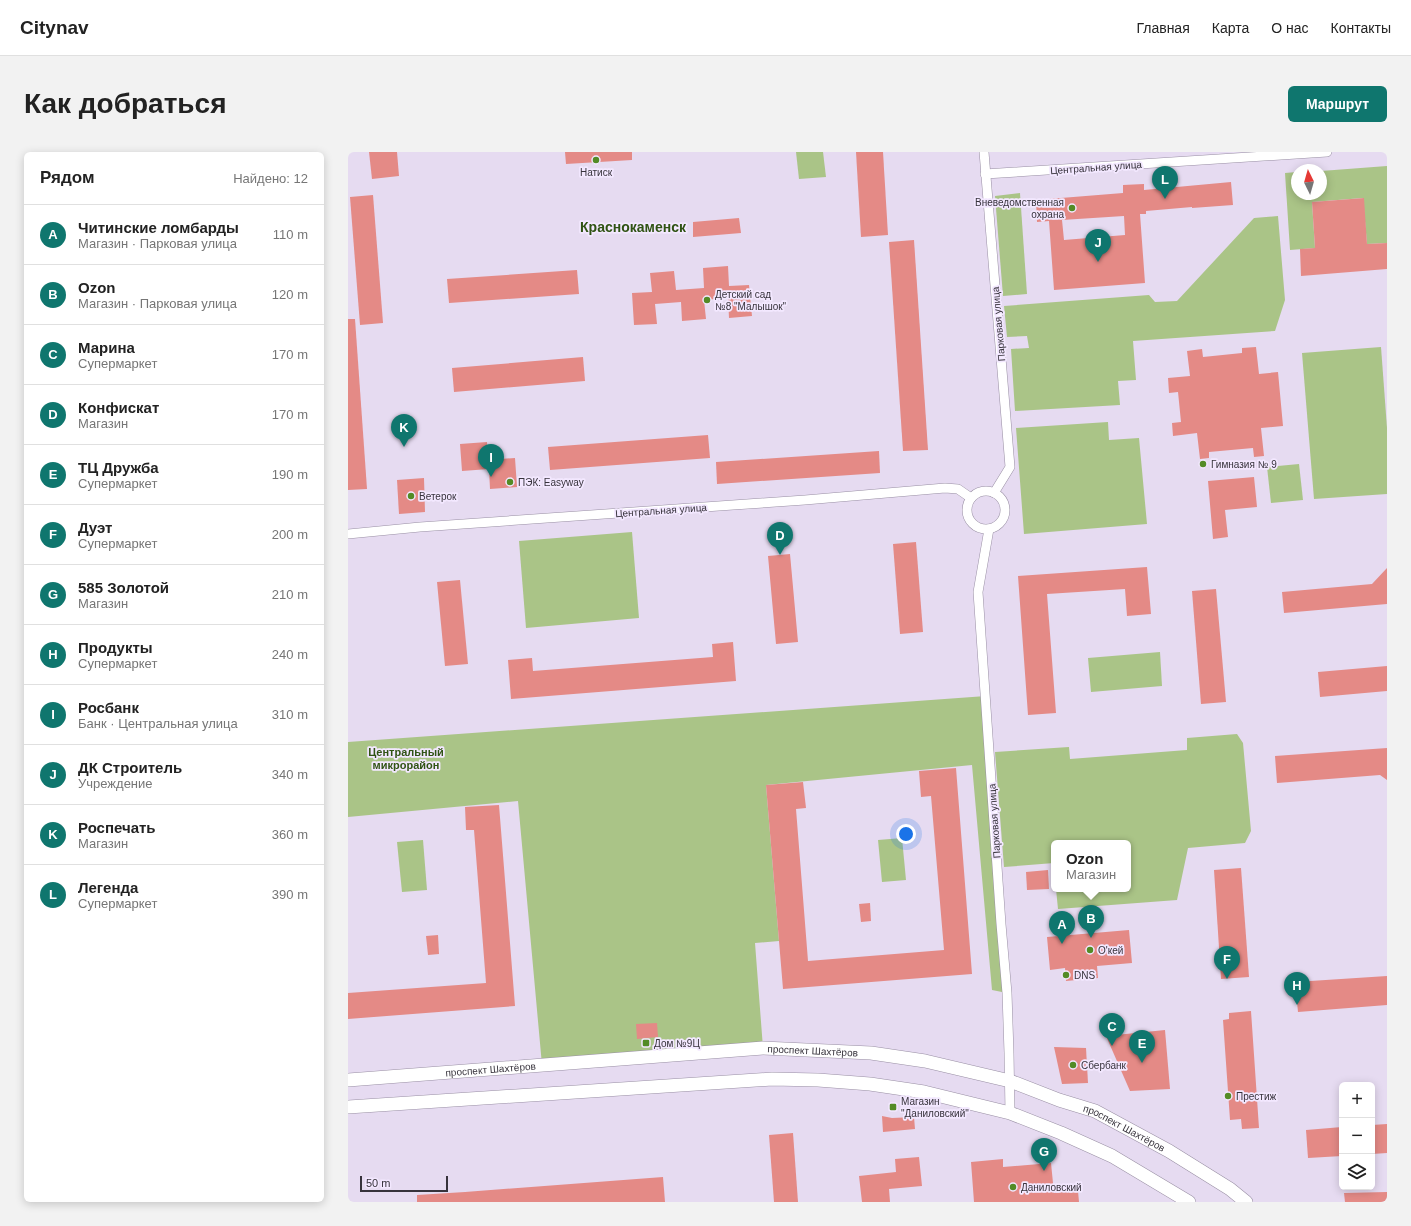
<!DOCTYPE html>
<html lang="ru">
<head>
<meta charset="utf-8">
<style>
	body { margin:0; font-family:Arial,sans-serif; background:#f2f2f2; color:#222 }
	.controls { position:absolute; right:12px; bottom:12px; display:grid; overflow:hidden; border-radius:6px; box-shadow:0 2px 10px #0003 }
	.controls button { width:36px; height:36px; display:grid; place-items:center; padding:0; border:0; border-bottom:1px solid #e0e0e0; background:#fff; color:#222; font:20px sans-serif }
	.compass { position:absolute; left:943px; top:12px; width:36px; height:36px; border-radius:50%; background:#fff; box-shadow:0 2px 10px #0003; rotate:355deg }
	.scale { position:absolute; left:12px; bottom:10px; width:88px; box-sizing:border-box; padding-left:4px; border:2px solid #37333c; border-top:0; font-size:11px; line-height:14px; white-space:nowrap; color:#37333c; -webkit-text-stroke:3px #f3e8ff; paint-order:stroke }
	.you { position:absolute; left:558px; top:682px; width:14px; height:14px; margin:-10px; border:3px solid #fff; border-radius:50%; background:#1a73e8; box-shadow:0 0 0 6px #1a73e833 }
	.badge { display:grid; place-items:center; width:26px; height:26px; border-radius:50%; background:#0f766e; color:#fff; font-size:13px; font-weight:700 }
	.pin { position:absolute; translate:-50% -33px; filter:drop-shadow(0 1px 2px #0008) }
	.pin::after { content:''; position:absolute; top:21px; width:14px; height:12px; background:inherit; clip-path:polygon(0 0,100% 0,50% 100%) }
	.popup { position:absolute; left:703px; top:688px; width:80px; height:52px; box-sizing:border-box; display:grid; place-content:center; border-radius:6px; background:#fff; filter:drop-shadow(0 1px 3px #0005); font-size:13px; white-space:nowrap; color:#767676 }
	.popup b { font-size:15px; color:#222 }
	.popup::after { content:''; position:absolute; left:50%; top:100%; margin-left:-8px; border:8px solid transparent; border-top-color:#fff }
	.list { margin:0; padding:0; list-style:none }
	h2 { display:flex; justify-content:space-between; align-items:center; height:52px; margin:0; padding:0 16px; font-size:17px }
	h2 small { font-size:13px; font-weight:400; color:#767676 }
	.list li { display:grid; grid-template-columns:26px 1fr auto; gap:12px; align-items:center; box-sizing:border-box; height:60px; padding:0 16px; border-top:1px solid #e0e0e0 }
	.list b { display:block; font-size:15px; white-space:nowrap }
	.list p { margin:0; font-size:13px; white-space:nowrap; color:#767676 }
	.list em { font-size:13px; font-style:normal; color:#767676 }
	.icon { flex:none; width:22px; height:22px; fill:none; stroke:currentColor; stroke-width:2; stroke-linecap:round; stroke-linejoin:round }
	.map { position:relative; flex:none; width:1039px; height:1050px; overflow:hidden; border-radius:6px }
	header { display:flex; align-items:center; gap:24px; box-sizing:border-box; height:56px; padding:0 20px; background:#fff; border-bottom:1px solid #e0e0e0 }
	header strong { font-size:19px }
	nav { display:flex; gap:22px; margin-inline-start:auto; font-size:14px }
	.intro { display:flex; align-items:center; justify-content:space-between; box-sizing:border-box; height:96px; padding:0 24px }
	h1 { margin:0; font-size:28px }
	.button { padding:10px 18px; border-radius:6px; background:#0f766e; color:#fff; font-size:14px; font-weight:700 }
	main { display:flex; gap:24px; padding:0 24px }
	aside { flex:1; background:#fff; border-radius:6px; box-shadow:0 2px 10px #0003 }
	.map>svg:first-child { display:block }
	.green { fill:#aac487 }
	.building { fill:#e48a86; fill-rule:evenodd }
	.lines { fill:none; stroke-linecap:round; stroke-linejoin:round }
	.minor-casing { stroke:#998fa4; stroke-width:10 }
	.secondary-casing { stroke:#998fa4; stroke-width:14 }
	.minor { stroke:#fff; stroke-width:9 }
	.secondary { stroke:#fff; stroke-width:13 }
	.poi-dot { fill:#538b26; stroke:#f3e8ff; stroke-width:1.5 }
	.labels { text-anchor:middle; stroke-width:3.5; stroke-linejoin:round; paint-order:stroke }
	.street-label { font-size:10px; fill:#37333c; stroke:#f3e8ff }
	.poi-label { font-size:10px; fill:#37333c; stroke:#f3e8ff; text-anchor:start }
	.neighbourhood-label { font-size:11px; font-weight:bold; fill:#305314; stroke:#f3e8ff }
	.district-label { font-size:14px; font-weight:bold; fill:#305314; stroke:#f3e8ff }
</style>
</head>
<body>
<header>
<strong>Citynav</strong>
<nav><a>Главная</a><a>Карта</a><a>О нас</a><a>Контакты</a></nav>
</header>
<div class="intro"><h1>Как добраться</h1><a class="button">Маршрут</a></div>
<main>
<aside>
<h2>Рядом<small>Найдено: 12</small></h2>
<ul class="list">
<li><span class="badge">A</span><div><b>Читинские ломбарды</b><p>Магазин · Парковая улица</p></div><em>110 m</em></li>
<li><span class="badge">B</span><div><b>Ozon</b><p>Магазин · Парковая улица</p></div><em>120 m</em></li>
<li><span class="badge">C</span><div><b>Марина</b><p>Супермаркет</p></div><em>170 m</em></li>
<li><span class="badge">D</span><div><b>Конфискат</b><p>Магазин</p></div><em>170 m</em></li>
<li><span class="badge">E</span><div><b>ТЦ Дружба</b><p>Супермаркет</p></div><em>190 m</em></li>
<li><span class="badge">F</span><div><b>Дуэт</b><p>Супермаркет</p></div><em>200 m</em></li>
<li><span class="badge">G</span><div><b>585 Золотой</b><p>Магазин</p></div><em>210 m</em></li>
<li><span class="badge">H</span><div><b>Продукты</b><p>Супермаркет</p></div><em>240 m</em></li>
<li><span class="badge">I</span><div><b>Росбанк</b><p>Банк · Центральная улица</p></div><em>310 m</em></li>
<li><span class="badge">J</span><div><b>ДК Строитель</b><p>Учреждение</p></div><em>340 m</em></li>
<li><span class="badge">K</span><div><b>Роспечать</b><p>Магазин</p></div><em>360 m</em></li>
<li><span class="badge">L</span><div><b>Легенда</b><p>Супермаркет</p></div><em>390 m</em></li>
</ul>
</aside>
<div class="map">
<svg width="1039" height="1050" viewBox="0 0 1039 1050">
	<rect width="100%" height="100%" fill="#e6dbf1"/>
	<g class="green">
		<path d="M 448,0 L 475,0 L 478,25 L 451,27 Z"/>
		<path d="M 1039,14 L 1039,91 L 1019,92 L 1015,46 L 964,50 L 967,96 L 942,98 L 937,21 L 949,20 L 949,42 L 973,42 L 973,19 Z"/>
		<path d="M 672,41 L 679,142 L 655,144 L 647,44 Z"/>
		<path d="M 930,64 L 937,148 L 927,179 L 785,189 L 788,228 L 770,229 L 772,253 L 667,259 L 663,197 L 681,196 L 679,184 L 659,185 L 656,154 L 801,143 L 807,150 L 829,149 L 906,66 Z"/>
		<path d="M 1033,195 L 1039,276 L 1039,342 L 966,347 L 954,201 Z"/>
		<path d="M 760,270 L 761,288 L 791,286 L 799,372 L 676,382 L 668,276 Z"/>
		<path d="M 951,312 L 955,348 L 923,351 L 919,315 Z"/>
		<path d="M 284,380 L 291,466 L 178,476 L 171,389 Z"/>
		<path d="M 812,500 L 814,534 L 743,540 L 740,506 Z"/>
		<path d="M 638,544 L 659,841 L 644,838 L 624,613 L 418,633 L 431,789 L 407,791 L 415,896 L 194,913 L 170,649 L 0,665 L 0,590 Z"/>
		<path d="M 889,582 L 895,591 L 903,679 L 897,691 L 840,696 L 829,748 L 710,757 L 708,737 L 780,737 L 780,691 L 706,691 L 706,711 L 656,715 L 647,600 L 721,595 L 722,607 L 839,598 L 839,586 Z"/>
		<path d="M 554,686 L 558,728 L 534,730 L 530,688 Z"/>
		<path d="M 75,688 L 79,738 L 54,740 L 49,690 Z"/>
	</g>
	<g class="building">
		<path d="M 21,0 L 49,0 L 51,24 L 24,27 Z"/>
		<path d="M 217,0 L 284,0 L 284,8 L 218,12 Z"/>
		<path d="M 508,0 L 535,0 L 540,83 L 513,85 Z"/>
		<path d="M 883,30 L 885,53 L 844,56 L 844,55 L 798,59 L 798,62 L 792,62 L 797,131 L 706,138 L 701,69 L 689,70 L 688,48 L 775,41 L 775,33 L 796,32 L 796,38 ZM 776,64 L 777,83 L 716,88 L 714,68 Z"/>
		<path d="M 25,43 L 35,171 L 12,173 L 2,45 Z"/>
		<path d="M 1016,46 L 1019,92 L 1039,91 L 1039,117 L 953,124 L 952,97 L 967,96 L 964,50 Z"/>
		<path d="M 391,66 L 393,81 L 345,85 L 345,70 Z"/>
		<path d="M 566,88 L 580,298 L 555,299 L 541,90 Z"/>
		<path d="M 380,114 L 381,134 L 401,133 L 404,164 L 381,166 L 380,146 L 356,148 L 358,167 L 334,169 L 333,150 L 307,152 L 309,172 L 286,173 L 284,141 L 304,140 L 302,121 L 326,119 L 328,138 L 356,136 L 355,116 Z"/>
		<path d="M 229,118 L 231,142 L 101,151 L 99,127 Z"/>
		<path d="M 0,167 L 7,167 L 19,337 L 0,338 Z"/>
		<path d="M 908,195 L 911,222 L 930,220 L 935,274 L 913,276 L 916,304 L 906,305 L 905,296 L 861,300 L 861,306 L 852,307 L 849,281 L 825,284 L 824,271 L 833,270 L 830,240 L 821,241 L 820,226 L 842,224 L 839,199 L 854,197 L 855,205 L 894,201 L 894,196 Z"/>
		<path d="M 235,205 L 237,229 L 106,240 L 104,216 Z"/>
		<path d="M 360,283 L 362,306 L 202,318 L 200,295 Z"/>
		<path d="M 139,290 L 140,308 L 167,306 L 169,335 L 142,337 L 141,317 L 114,319 L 112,292 Z"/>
		<path d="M 531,299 L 532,321 L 369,332 L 368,310 Z"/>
		<path d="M 906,325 L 909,355 L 877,358 L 880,385 L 865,387 L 860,329 Z"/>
		<path d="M 76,326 L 77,360 L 51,362 L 49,328 Z"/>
		<path d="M 568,390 L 575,480 L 552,482 L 545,392 Z"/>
		<path d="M 442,402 L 450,490 L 428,492 L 420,404 Z"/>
		<path d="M 799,415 L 803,462 L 779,464 L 777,437 L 699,442 L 708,561 L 680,563 L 670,424 Z"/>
		<path d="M 1039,416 L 1039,452 L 936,461 L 934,440 L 1024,432 Z"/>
		<path d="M 112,428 L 120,512 L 97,514 L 89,430 Z"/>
		<path d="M 868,437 L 878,550 L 853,552 L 844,439 Z"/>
		<path d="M 385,490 L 388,529 L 163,547 L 160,508 L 184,506 L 185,519 L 365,505 L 364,492 Z"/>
		<path d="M 1039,514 L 1039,539 L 972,545 L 970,520 Z"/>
		<path d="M 1039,596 L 1039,628 L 1032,623 L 929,631 L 927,604 Z"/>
		<path d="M 608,616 L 624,822 L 435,837 L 418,633 L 455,630 L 458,656 L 448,657 L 460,809 L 596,798 L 583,644 L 573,645 L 571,619 Z"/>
		<path d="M 151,653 L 167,854 L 0,867 L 0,841 L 138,831 L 126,678 L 118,678 L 117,655 Z"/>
		<path d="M 893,716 L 901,825 L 873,827 L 866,718 Z"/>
		<path d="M 700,718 L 701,737 L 679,738 L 678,720 Z"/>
		<path d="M 522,751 L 523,769 L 513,770 L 511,752 Z"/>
		<path d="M 781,778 L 784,811 L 749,814 L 750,826 L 718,829 L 717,816 L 702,818 L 699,785 Z"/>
		<path d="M 90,783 L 91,802 L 80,803 L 78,784 Z"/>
		<path d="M 1039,824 L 1039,853 L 950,860 L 947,830 Z"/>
		<path d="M 903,859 L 911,976 L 894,977 L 893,967 L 882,968 L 875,868 L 881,867 L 881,861 Z"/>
		<path d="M 309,871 L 310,885 L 289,887 L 288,872 Z"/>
		<path d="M 817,878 L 822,937 L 782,939 L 758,884 Z"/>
		<path d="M 706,895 L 738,896 L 740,931 L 714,932 Z"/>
		<path d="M 534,964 L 544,966 L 566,965 L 567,977 L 535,980 Z"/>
		<path d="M 1039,972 L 1039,1001 L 1024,1002 L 1024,973 Z"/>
		<path d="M 994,975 L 994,1004 L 960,1006 L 958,978 Z"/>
		<path d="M 445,981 L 450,1050 L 426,1050 L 421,983 Z"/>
		<path d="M 571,1005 L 574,1034 L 541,1037 L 542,1050 L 514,1050 L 511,1024 L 548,1020 L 547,1007 Z"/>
		<path d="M 655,1007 L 655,1015 L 703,1011 L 706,1041 L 730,1039 L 731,1050 L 626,1050 L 623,1010 Z"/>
		<path d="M 315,1025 L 317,1050 L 69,1050 L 69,1043 L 117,1040 Z"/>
		<path d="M 1039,1040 L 1039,1050 L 997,1050 L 996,1041 Z"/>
	</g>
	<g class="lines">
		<defs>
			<g id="minor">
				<path d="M 636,0 L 662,315 L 646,341"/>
				<path d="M 637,22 L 979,0"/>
				<circle cx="638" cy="358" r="19"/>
				<path d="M 641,377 L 630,440 L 653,772 L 659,841 L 661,901 L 662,961"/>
				<path d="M 0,382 L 72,375 L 457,348 L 597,336 L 610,337 L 623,346"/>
			</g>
			<g id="secondary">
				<path id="s1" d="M 0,928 L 415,896 L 523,901 L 577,909 L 662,929 L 711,948 L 747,959 L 821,999 L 882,1037 L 898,1050"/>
				<path d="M 0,955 L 424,927 L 470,928 L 522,932 L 576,940 L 662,961 L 713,981 L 764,1004 L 841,1050"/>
			</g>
		</defs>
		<use href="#minor" class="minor-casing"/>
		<use href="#secondary" class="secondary-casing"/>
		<use href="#minor" class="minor"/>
		<use href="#secondary" class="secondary"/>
	</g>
	<g class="poi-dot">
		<circle cx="248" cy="8" r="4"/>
		<circle cx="724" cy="56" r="4"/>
		<circle cx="359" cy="148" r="4"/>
		<circle cx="855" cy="312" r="4"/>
		<circle cx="162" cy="330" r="4"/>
		<circle cx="63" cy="344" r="4"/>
		<circle cx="742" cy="798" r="4"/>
		<circle cx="718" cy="823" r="4"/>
		<rect x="294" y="887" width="8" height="8" rx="2"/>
		<circle cx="725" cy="913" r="4"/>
		<circle cx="880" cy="944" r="4"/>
		<rect x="541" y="951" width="8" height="8" rx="2"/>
		<circle cx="665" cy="1035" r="4"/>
	</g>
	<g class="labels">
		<g class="street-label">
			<text transform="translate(748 15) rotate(-4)" y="4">Центральная улица</text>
			<text transform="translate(650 172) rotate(-95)" y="4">Парковая улица</text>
			<text transform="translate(313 358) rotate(-4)" y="4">Центральная улица</text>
			<text transform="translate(646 669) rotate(-94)" y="4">Парковая улица</text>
			<text dy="4" stroke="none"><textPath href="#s1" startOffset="466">проспект Шахтёров</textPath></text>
			<text dy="4" stroke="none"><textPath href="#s1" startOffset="143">проспект Шахтёров</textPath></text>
			<text dy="4" stroke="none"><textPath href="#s1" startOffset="790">проспект Шахтёров</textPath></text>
		</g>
		<g class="poi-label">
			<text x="248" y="24" text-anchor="middle">Натиск</text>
			<text x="716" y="54" text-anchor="end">Вневедомственная<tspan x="716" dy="12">охрана</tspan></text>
			<text x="367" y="146">Детский сад<tspan x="367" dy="12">№8 "Малышок"</tspan></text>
			<text x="863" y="316">Гимназия № 9</text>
			<text x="170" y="334">ПЭК: Easyway</text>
			<text x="71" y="348">Ветерок</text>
			<text x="750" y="802">О'кей</text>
			<text x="726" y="827">DNS</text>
			<text x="306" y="895">Дом №9Ц</text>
			<text x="733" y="917">Сбербанк</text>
			<text x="888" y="948">Престиж</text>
			<text x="553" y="953">Магазин<tspan x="553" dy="12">"Даниловский"</tspan></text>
			<text x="673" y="1039">Даниловский</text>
		</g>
		<g class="neighbourhood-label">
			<text x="58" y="604">Центральный<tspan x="58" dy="13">микрорайон</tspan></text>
		</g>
		<g class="district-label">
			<text x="285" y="80">Краснокаменск</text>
		</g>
	</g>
</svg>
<div class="controls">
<button>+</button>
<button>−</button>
<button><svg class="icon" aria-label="layers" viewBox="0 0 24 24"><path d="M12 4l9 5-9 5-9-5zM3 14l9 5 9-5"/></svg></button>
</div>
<svg class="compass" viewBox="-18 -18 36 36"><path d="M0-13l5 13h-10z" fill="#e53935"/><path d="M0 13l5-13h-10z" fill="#767676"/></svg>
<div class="scale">50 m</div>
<div class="you"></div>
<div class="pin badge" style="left:714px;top:792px">A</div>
<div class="pin badge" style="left:743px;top:786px">B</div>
<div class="popup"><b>Ozon</b>Магазин</div>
<div class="pin badge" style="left:764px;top:894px">C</div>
<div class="pin badge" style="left:432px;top:403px">D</div>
<div class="pin badge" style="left:794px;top:911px">E</div>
<div class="pin badge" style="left:879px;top:827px">F</div>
<div class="pin badge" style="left:696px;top:1019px">G</div>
<div class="pin badge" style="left:949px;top:853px">H</div>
<div class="pin badge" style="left:143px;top:325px">I</div>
<div class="pin badge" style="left:750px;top:110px">J</div>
<div class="pin badge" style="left:56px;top:295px">K</div>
<div class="pin badge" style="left:817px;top:47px">L</div>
</div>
</main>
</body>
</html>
